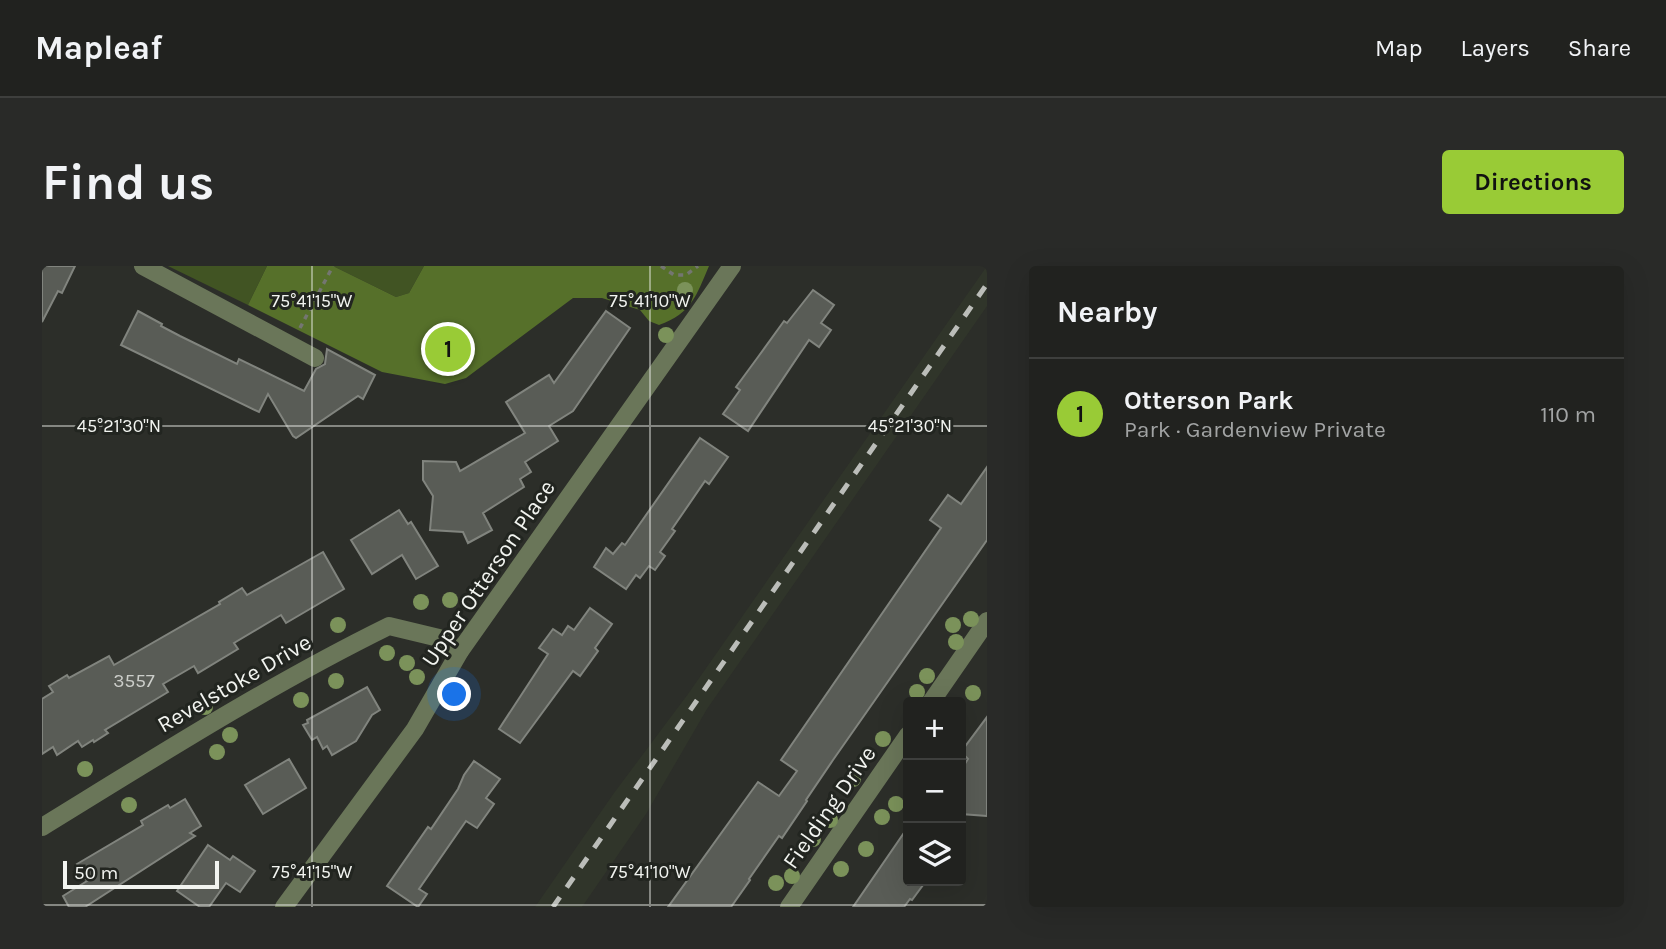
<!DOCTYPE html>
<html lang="en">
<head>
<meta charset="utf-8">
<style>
	body { margin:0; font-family:Karla,sans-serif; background:#292a28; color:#f1f3f6 }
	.controls { position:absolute; right:21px; bottom:21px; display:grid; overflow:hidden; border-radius:7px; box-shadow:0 7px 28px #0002 }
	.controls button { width:63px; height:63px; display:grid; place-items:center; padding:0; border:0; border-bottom:2px solid #3e3f3d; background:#21221f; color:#f1f3f6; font:35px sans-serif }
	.scale { position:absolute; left:21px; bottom:18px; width:156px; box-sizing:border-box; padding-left:7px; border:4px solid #f2f4f0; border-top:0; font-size:19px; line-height:24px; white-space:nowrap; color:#f2f4f0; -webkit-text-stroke:5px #222520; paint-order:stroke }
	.you { position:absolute; left:413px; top:429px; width:24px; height:24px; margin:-18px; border:5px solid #fff; border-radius:50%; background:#1a73e8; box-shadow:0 0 0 10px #1a73e833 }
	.badge { display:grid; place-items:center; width:46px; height:46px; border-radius:50%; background:#99cb36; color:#111; font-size:23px; font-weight:700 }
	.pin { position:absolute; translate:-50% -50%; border:4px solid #fff; box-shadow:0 2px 7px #0006 }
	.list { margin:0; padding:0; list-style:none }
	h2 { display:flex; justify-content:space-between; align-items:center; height:91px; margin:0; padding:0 28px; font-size:30px }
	h2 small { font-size:23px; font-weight:400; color:#a2a4a4 }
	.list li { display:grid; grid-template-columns:46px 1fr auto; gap:21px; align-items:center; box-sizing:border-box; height:112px; padding:0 28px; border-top:2px solid #3e3f3d }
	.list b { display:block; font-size:26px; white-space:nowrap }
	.list p { margin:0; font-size:23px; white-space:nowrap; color:#a2a4a4 }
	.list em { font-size:23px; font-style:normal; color:#a2a4a4 }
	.icon { flex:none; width:38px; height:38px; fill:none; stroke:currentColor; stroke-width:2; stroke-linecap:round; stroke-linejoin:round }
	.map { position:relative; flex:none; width:945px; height:641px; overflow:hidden; border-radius:7px }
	header { display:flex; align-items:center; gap:42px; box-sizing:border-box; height:98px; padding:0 35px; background:#21221f; border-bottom:2px solid #3e3f3d }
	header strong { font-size:33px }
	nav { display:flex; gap:38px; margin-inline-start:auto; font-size:24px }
	.intro { display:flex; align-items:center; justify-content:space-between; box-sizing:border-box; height:168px; padding:0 42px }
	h1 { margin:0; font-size:49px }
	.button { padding:18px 32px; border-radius:7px; background:#99cb36; color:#111; font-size:24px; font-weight:700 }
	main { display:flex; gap:42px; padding:0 42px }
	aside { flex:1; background:#21221f; border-radius:7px; box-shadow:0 7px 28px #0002 }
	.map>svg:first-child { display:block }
	.built { fill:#30352a }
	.green { fill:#415423 }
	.forest { fill:#56702a }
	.building { fill:#595c56; stroke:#81847e; stroke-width:2 }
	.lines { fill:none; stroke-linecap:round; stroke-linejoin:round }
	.path { stroke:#747671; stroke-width:3.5; stroke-dasharray:5 5; stroke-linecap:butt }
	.minor { stroke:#6a7659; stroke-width:18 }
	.rail { stroke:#bbbdb9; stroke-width:5; stroke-dasharray:12 12; stroke-linecap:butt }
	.tree { fill:#7b925a }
	.ticks { fill:none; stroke:#f2f4f0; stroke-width:2; stroke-opacity:0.45 }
	.labels { text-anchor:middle; stroke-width:6; stroke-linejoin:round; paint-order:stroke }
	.number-label { font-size:19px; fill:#ccceca }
	.street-label { font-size:23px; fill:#f2f4f0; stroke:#222520 }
	.ticks-label { font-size:18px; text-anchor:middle; fill:#f2f4f0; stroke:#222520; stroke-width:6; stroke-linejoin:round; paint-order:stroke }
</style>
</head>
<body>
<header>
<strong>Mapleaf</strong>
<nav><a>Map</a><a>Layers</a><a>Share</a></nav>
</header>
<div class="intro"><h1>Find us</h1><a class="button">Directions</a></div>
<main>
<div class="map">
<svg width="945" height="641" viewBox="0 0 945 641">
	<rect width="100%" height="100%" fill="#2c2e29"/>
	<path class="built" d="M 945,0 L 945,40 L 665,443 L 604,548 L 540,641 L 493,641 L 572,527 L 646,428 Z"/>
	<g class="green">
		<path d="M 126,0 L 225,0 L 206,39 Z"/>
		<path d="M 291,0 L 382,0 L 367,27 L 354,31 Z"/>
	</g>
	<path class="forest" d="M 225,0 L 291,0 L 354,31 L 367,27 L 382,0 L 667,0 C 654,30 650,47 617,59 L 607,55 L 598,44 L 560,32 L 531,32 L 424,112 L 403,118 L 340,106 L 206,39 Z"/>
	<g class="building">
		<path d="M 0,0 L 33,0 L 20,27 L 16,25 L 0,56 Z"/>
		<path d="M 771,24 L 792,39 L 779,57 L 789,64 L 777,81 L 767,74 L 706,165 L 681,148 L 698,124 L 694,121 L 716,91 L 742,55 L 745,57 Z"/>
		<path d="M 96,45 L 120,58 L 119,60 L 138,70 L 195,98 L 197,93 L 262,125 L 274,103 L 283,98 L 285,83 L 333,109 L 321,133 L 316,130 L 254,172 L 251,170 L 226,128 L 217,146 L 79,79 Z"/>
		<path d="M 564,45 L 588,62 L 531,145 L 507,160 L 516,175 L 483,196 L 489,206 L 478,213 L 482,221 L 441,247 L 450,264 L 426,277 L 421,266 L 388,264 L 391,230 L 381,214 L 381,195 L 414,196 L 418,205 L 483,167 L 464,136 L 507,109 L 512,117 Z"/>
		<path d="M 658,172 L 686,191 L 667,218 L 663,215 L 630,263 L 633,265 L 618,286 L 623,290 L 613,304 L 607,300 L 598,312 L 594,309 L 584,323 L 552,301 L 564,282 L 571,288 L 580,277 L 583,279 Z"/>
		<path d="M 945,201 L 945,274 L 791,494 L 764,534 L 765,535 L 740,572 L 737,570 L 707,613 L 708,614 L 689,641 L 626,641 L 716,516 L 737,530 L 755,505 L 739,494 L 899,262 L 888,254 L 906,229 L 919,238 Z"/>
		<path d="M 357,244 L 366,258 L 369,256 L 396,300 L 374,313 L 360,289 L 330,308 L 309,274 Z"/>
		<path d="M 281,286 L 302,323 L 244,357 L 239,349 L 192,377 L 196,383 L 156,407 L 152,400 L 121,418 L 126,426 L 63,464 L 66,467 L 52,476 L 51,474 L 40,481 L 36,475 L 15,489 L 11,481 L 0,488 L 0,433 L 11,426 L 7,420 L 25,409 L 27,412 L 67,390 L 72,399 L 178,338 L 177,336 L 200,322 L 205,329 Z"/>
		<path d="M 548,342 L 570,358 L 553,382 L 556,385 L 538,410 L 531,405 L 478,477 L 457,463 L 506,388 L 497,382 L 511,363 L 520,369 L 526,360 L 532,364 Z"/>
		<path d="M 325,421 L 338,444 L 330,449 L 314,475 L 290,489 L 285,480 L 281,483 L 275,471 L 270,474 L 261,459 L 266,457 L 265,454 Z"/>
		<path d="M 945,451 L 945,550 L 919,548 L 919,504 L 926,493 L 919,486 Z"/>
		<path d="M 247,493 L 264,522 L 221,548 L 203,519 Z"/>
		<path d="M 432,495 L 458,513 L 444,532 L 452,538 L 435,562 L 424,555 L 377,623 L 385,628 L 376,641 L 345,620 L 386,561 L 389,563 L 416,523 L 422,509 Z"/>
		<path d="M 143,533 L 159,560 L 148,567 L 153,570 L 43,641 L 27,641 L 21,630 L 45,615 L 35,598 L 101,559 L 99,555 L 126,539 L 128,542 Z"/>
		<path d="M 866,561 L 866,615 L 884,615 L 870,634 L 868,633 L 862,641 L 811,641 Z"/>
		<path d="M 166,579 L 188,594 L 191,590 L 213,605 L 198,626 L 184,617 L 167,641 L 158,641 L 135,625 Z"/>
	</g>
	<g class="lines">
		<g class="path">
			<path d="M 619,0 L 632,9 L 644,9 L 656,0"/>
			<path d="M 258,62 L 291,0"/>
		</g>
		<g class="minor">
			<path d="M 101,0 L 273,92"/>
			<path d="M 889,436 L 945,355"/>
			<path d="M 0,561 C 114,491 227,419 347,360 L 397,372 L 418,385"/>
			<path d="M 242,641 L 373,463 L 418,385 L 690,0"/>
			<path d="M 747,641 L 866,469"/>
		</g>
		<path class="rail" d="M 511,641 L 945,18"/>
	</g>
	<g class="tree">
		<circle cx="643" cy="24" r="8"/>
		<circle cx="624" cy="69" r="8"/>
		<circle cx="408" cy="334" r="8"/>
		<circle cx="379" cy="336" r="8"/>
		<circle cx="929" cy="353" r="8"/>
		<circle cx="296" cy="359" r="8"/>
		<circle cx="911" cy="359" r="8"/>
		<circle cx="914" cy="376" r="8"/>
		<circle cx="345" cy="387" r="8"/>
		<circle cx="365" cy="397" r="8"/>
		<circle cx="885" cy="410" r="8"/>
		<circle cx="375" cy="411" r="8"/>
		<circle cx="294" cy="415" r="8"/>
		<circle cx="875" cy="426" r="8"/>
		<circle cx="931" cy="427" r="8"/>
		<circle cx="259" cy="434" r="8"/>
		<circle cx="163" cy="441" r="8"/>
		<circle cx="188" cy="469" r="8"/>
		<circle cx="841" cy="473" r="8"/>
		<circle cx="175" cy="486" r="8"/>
		<circle cx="43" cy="503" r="8"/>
		<circle cx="811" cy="513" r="8"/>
		<circle cx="854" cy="538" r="8"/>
		<circle cx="87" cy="539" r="8"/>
		<circle cx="840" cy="551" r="8"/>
		<circle cx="788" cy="554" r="8"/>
		<circle cx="771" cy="573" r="8"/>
		<circle cx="824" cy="583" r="8"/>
		<circle cx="799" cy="603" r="8"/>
		<circle cx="750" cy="610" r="8"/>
		<circle cx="734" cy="617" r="8"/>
	</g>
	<path class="ticks" d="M 270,0 L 270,641M 608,0 L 608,641M 0,160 L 945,160M 0,639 L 945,639"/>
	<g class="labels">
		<g class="number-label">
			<text x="92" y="421">3557</text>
		</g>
		<g class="street-label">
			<text transform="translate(446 307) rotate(-56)" y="8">Upper Otterson Place</text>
			<text transform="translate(192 417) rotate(-30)" y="8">Revelstoke Drive</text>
			<text transform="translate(787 541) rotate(-55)" y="8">Fielding Drive</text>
		</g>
	</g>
	<g class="ticks-label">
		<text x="270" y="41">75°41'15"W</text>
		<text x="608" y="41">75°41'10"W</text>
		<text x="77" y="166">45°21'30"N</text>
		<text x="868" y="166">45°21'30"N</text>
		<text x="270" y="612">75°41'15"W</text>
		<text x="608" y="612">75°41'10"W</text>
	</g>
</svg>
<div class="controls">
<button>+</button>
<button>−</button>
<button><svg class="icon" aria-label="layers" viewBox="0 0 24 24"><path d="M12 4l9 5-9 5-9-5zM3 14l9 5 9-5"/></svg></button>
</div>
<div class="scale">50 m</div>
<div class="you"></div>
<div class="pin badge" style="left:406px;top:83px">1</div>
</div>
<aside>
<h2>Nearby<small></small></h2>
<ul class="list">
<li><span class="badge">1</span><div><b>Otterson Park</b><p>Park · Gardenview Private</p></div><em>110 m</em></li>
</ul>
</aside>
</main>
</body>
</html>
